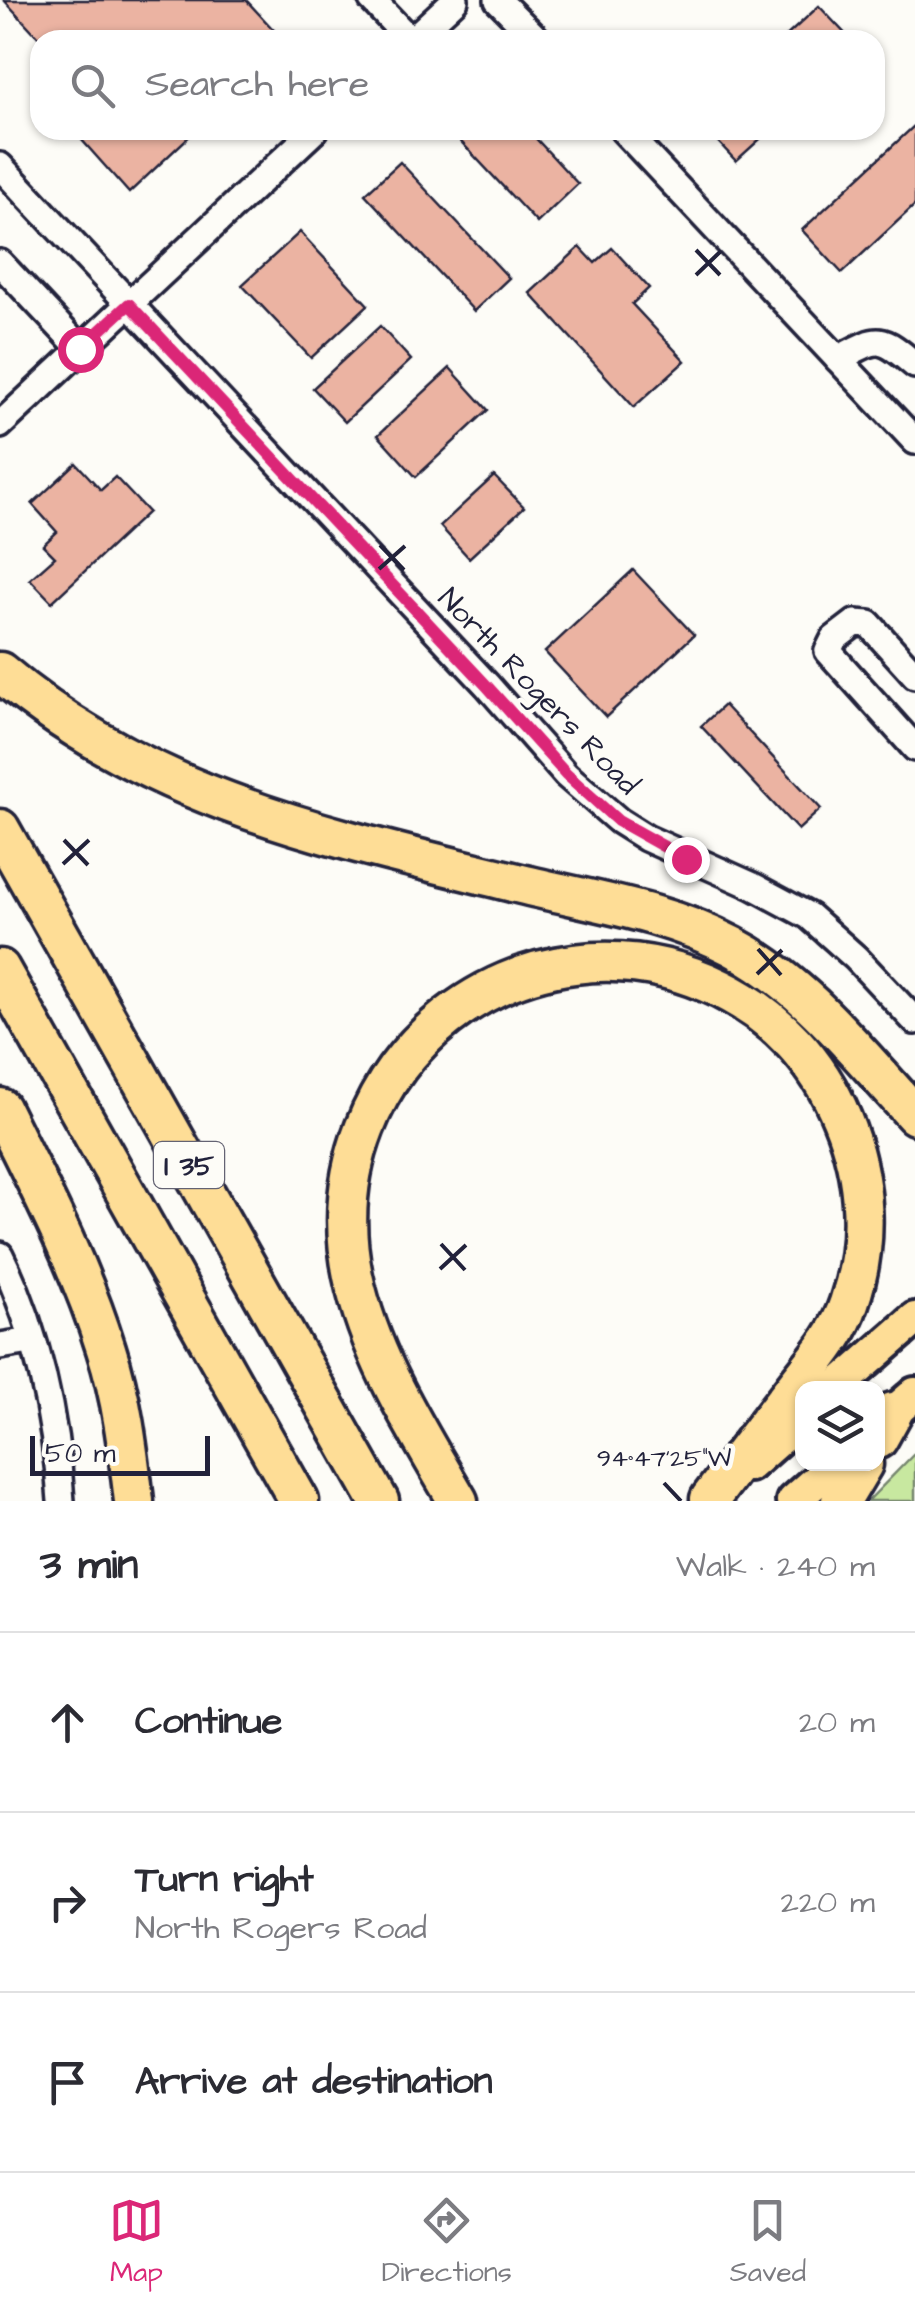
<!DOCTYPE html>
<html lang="en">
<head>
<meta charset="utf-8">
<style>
	body { margin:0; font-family:"Architects Daughter",sans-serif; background:#f2f2f3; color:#2b2b33 }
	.controls { position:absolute; right:30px; bottom:30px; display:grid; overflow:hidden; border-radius:20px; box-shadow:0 2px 8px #0004 }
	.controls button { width:90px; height:90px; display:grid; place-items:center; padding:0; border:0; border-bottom:2px solid #e1e1e2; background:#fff; color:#2b2b33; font:50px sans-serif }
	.scale { position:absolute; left:30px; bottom:25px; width:180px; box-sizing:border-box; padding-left:10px; border:5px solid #22223b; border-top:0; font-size:28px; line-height:35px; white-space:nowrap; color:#22223b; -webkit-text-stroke:8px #fdfcf7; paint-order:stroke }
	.stop { position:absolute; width:30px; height:30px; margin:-22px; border:8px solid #db2777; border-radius:50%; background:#fff }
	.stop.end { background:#db2777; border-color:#fff; box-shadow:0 2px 10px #0008 }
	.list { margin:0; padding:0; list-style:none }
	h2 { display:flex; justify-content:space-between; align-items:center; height:130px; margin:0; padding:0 40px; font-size:42px }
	h2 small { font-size:32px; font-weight:400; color:#7c7c81 }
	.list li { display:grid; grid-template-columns:65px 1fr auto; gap:30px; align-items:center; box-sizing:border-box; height:180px; padding:0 40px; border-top:2px solid #e1e1e2 }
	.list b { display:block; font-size:38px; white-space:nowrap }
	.list p { margin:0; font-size:32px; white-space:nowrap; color:#7c7c81 }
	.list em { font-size:32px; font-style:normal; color:#7c7c81 }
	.icon { flex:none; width:55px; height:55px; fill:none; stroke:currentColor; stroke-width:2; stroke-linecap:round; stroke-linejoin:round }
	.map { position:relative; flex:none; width:915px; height:1501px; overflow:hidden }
	.search { position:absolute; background:#fff; box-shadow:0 2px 8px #0004; left:30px; right:30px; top:30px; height:110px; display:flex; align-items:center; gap:25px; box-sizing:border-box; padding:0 35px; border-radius:30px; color:#7c7c81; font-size:38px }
	.sheet { height:670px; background:#fff }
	nav { display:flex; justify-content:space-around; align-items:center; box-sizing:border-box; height:140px; border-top:2px solid #e1e1e2; background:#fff; font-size:28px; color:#7c7c81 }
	nav a { display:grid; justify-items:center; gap:5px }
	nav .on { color:#db2777 }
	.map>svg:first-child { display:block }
	.green { fill:#c8e8a0; stroke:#75856e; stroke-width:2.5 }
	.building { fill:#ebb3a2; stroke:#22223b; stroke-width:2.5 }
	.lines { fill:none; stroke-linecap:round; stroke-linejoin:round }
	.minor-casing { stroke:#22223b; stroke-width:32 }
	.major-casing { stroke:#22223b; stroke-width:40 }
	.highway-casing { stroke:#22223b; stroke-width:45 }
	.minor { stroke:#fdfcf7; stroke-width:25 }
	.major { stroke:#fedd96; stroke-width:32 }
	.highway { stroke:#fedd96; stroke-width:38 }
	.route { stroke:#db2777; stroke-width:12 }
	.ticks { fill:none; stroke:#22223b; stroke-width:4 }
	.labels { text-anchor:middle; stroke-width:9; stroke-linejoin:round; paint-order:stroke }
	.shield { fill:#fdfcf7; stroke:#646373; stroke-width:2.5 }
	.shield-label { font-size:28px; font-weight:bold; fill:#22223b }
	.street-label { font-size:30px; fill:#22223b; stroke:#fdfcf7 }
	.ticks-label { font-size:25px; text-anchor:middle; fill:#22223b; stroke:#fdfcf7; stroke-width:9; stroke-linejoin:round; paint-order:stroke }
</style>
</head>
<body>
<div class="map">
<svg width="915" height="1501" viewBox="0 0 915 1501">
	<rect width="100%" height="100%" fill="#fdfcf7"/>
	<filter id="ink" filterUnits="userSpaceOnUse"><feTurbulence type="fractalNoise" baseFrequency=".01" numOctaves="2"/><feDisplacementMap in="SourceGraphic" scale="20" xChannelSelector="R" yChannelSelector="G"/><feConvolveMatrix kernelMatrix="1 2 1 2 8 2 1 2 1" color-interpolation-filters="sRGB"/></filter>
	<g filter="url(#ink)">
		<path class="green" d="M 915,1453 L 915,1501 L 868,1501 Z"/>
		<g class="building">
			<path d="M 4,0 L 246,0 L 283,40 L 41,40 Z"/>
			<path d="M 819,6 L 851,40 L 782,40 Z"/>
			<path d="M 915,125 L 915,205 L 842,273 L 802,230 Z"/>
			<path d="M 73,130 L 196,130 L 129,193 Z"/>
			<path d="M 450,130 L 528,130 L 578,184 L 537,223 Z"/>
			<path d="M 707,130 L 770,130 L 736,161 Z"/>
			<path d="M 400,162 L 509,278 L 474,311 L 365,194 Z"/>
			<path d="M 300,232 L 368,305 L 311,358 L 242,285 Z"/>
			<path d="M 580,247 L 595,263 L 612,248 L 649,288 L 632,304 L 685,361 L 634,407 L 530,293 Z"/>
			<path d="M 380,326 L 411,360 L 345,422 L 313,388 Z"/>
			<path d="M 450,368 L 488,410 L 416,477 L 378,435 Z"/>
			<path d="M 76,463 L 101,490 L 115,477 L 148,512 L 52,602 L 30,579 L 55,557 L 43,545 L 57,532 L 32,504 Z"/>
			<path d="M 494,476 L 524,507 L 469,558 L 440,526 Z"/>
			<path d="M 633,570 L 694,635 L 606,717 L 545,652 Z"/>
			<path d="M 724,705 L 821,809 L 798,830 L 701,726 Z"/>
		</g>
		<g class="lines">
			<defs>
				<g id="minor">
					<path d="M 372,0 L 410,40"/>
					<path d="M 498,0 L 538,40"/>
					<path d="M 412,40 L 455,0"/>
					<path d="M 623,130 L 915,441"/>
					<path d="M 0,166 L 487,685 L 566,775 L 619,821 L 646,838 L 753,886 L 809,916 L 856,958 L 915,1021"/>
					<path d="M 0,263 L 81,349"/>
					<path d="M 838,359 C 879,337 879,334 915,365"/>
					<path d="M 0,425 L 315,130"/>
					<path d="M 915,675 L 869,624 L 855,623 L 834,639 L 828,651 L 915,748"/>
					<path d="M 0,1255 C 37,1330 56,1418 61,1501"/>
					<path d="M 0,1346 L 31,1341"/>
				</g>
				<g id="major">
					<path d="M 836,1388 L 915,1319"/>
					<path d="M 878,1426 L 915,1394"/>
					<path d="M 749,1465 L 802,1418"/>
					<path d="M 793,1501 L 835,1464"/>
				</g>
				<g id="highway">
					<path d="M 0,672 C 151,801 335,838 521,884 C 591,901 668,912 732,946 C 805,984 860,1056 915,1115"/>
					<path d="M 0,829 L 379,1501"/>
					<path d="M 0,969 L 299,1501"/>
					<path d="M 0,1108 C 39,1187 80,1265 106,1349 C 122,1398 128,1450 134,1501"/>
					<path d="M 878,1439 L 893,1412"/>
					<path d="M 458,1501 C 417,1430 370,1357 353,1276 C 309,1063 526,894 721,989 C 776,1016 819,1062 842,1119 C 866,1177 870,1243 849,1303 C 838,1337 813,1363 792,1391 C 764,1427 737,1463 710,1499"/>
					<path d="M 841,1501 L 863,1464"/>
				</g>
			</defs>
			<use href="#minor" class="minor-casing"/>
			<use href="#major" class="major-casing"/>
			<use href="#highway" class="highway-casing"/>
			<use href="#minor" class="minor"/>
			<use href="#major" class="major"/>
			<use href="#highway" class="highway"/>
		</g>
	</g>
	<g class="lines" filter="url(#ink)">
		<path class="route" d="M 80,349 L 129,304 L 486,685 L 566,774 L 618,821 L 686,859"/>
	</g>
	<path class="ticks" d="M 696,250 L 720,275M 696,275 L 721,251M 380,545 L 404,570M 379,569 L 405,546M 64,840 L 88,865M 63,864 L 89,840M 758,949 L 781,975M 757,974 L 782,950M 441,1244 L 465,1270M 440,1269 L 466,1245M 664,1483 L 681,1501"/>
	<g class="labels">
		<rect class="shield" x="154" y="1142" width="70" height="46" rx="8"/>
		<g class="shield-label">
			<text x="189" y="1175">I 35</text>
		</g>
		<g class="street-label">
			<text transform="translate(539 691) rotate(46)" y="10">North Rogers Road</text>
		</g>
	</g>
	<g class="ticks-label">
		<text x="664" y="1466">94°47'25"W</text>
	</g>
</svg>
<div class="controls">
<button><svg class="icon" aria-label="layers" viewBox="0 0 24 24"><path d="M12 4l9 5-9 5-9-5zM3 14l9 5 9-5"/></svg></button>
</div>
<div class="scale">50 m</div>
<div class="stop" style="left:80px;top:349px"></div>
<div class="stop end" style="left:686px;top:859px"></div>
<div class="search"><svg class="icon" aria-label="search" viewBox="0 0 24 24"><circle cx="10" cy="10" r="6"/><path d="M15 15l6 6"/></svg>Search here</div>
</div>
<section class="sheet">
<h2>3 min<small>Walk · 240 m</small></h2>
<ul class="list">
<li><svg class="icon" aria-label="ahead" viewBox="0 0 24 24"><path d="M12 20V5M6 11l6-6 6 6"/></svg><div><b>Continue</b></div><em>20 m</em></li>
<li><svg class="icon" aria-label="right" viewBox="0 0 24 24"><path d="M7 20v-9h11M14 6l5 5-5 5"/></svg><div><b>Turn right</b><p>North Rogers Road</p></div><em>220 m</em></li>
<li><svg class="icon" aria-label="arrive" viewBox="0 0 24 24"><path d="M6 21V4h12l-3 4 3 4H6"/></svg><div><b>Arrive at destination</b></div></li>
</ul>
</section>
<nav>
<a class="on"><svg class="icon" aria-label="map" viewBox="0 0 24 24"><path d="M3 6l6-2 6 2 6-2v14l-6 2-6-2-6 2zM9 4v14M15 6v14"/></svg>Map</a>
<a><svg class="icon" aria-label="directions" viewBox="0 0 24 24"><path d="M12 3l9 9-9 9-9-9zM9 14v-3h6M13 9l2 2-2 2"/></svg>Directions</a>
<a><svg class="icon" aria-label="saved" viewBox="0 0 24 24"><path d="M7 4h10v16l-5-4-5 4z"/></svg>Saved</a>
</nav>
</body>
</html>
